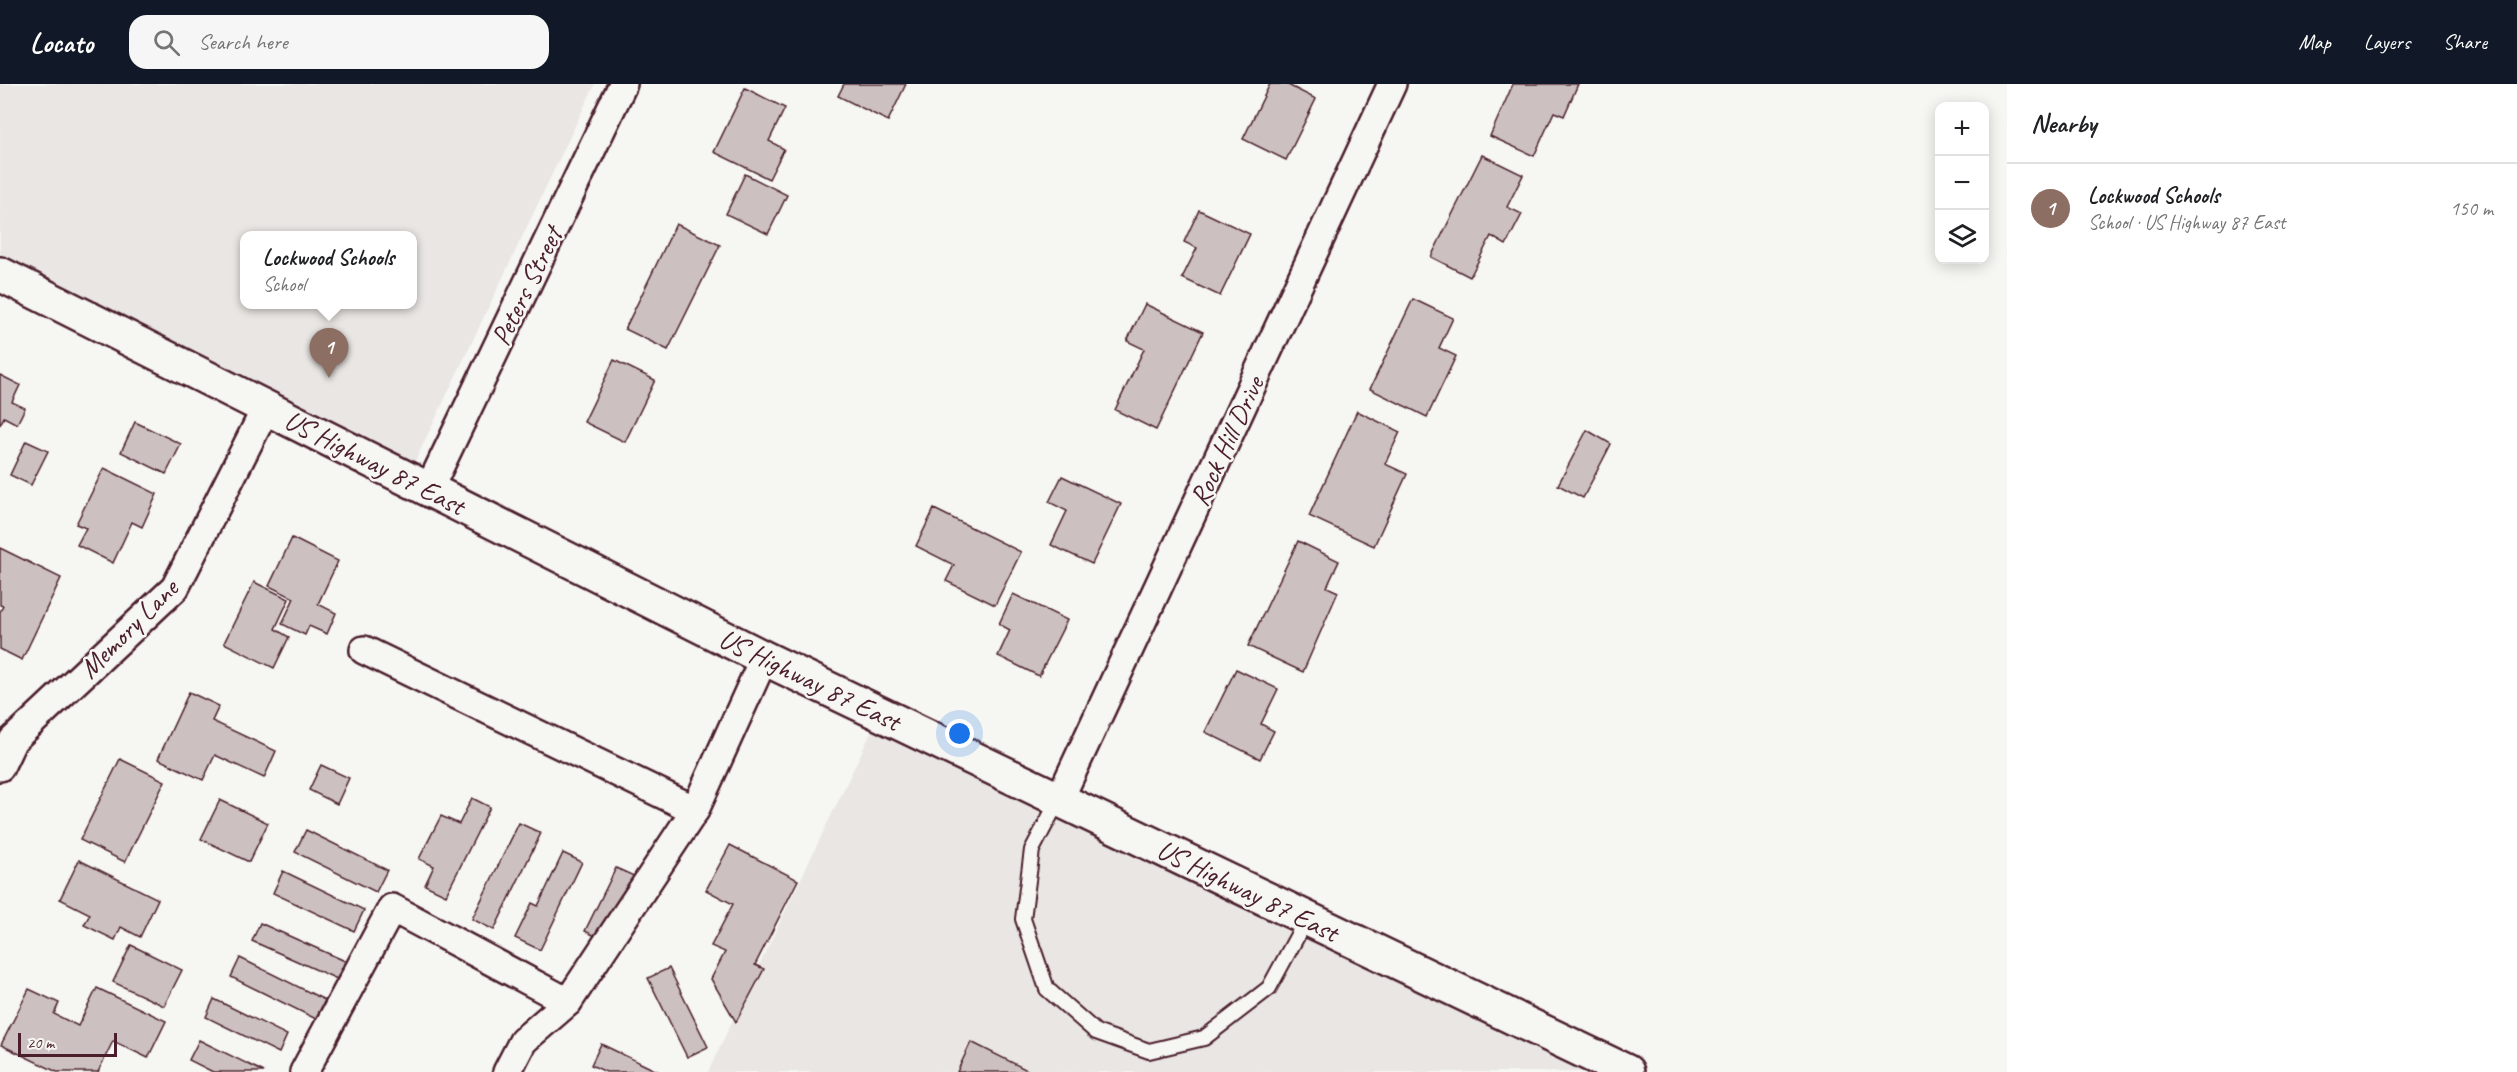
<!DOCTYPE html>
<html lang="en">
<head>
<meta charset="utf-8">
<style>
	body { margin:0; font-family:Caveat,sans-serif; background:#f6f6f6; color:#202124 }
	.controls { position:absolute; right:18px; top:18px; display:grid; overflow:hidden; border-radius:12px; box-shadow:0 3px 15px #0003 }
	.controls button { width:54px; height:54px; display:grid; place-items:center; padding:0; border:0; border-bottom:2px solid #e0e0e0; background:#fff; color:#202124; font:30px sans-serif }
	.scale { position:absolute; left:18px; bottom:15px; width:99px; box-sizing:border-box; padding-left:6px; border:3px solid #4a1f2b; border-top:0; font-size:16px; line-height:21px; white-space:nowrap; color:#4a1f2b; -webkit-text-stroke:4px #f6f6f2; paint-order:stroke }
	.you { position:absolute; left:960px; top:650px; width:21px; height:21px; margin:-15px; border:4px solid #fff; border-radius:50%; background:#1a73e8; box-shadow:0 0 0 9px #1a73e833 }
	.badge { display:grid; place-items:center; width:39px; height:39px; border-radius:50%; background:#111827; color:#fff; font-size:20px; font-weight:700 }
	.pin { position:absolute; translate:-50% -50px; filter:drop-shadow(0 2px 3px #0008) }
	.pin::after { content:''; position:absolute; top:32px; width:21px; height:18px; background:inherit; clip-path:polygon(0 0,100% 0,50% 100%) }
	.popup { position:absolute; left:240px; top:147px; width:177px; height:78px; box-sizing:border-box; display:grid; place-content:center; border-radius:12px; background:#fff; filter:drop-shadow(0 2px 4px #0005); font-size:20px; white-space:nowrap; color:#757577 }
	.popup b { font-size:22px; color:#202124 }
	.popup::after { content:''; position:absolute; left:50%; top:100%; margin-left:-12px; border:12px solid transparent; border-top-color:#fff }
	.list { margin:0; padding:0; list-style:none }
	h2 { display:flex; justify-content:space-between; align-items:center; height:78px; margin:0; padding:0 24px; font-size:26px }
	h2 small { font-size:20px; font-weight:400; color:#757577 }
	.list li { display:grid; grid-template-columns:39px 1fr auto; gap:18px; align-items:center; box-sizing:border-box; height:90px; padding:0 24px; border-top:2px solid #e0e0e0 }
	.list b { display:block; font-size:22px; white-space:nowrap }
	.list p { margin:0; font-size:20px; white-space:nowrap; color:#757577 }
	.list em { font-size:20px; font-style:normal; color:#757577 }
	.icon { flex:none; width:33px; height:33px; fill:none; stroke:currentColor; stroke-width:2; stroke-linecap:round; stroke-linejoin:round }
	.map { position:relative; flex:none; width:2007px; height:988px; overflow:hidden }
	header { display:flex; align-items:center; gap:36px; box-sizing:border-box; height:84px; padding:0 30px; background:#111827; color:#fff }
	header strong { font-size:28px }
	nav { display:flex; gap:33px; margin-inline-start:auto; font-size:21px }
	.search { width:420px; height:54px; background:#f6f6f6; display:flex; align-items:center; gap:15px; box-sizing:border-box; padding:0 21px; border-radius:18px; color:#757577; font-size:22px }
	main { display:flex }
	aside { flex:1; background:#fff }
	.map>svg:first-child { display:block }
	.built { fill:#e9e6e3; fill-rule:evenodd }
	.building { fill:#ccc1c0; stroke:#4a1f2b; stroke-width:1.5 }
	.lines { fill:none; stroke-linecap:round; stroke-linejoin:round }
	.lane-casing { stroke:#4a1f2b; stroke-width:18 }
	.street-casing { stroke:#4a1f2b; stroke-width:32 }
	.secondary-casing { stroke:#4a1f2b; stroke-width:38 }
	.lane { stroke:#f6f6f2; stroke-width:14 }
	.street { stroke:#f6f6f2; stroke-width:27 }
	.secondary { stroke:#f6f6f2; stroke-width:33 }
	.labels { text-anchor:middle; stroke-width:5; stroke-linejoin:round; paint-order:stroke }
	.street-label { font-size:28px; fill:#4a1f2b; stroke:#f6f6f2 }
</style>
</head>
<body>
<header>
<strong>Locato</strong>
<div class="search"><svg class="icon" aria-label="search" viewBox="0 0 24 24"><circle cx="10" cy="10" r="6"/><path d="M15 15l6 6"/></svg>Search here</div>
<nav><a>Map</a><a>Layers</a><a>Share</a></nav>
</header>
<main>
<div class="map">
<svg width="2007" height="988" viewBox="0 0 2007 988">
	<rect width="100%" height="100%" fill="#f6f6f2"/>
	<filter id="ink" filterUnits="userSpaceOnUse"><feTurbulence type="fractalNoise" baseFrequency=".0167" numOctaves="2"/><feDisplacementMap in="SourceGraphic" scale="12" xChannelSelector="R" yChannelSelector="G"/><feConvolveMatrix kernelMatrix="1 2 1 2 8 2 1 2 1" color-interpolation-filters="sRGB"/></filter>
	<g filter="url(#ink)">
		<g class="built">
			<path d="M 0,0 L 595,0 L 407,394 L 0,194 ZM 245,152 L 413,152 L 413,220 L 245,220 Z"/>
			<path d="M 880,630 L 1626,988 L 708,988 Z"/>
		</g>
		<g class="building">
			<path d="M 844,0 L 906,0 L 888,37 L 838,12 Z"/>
			<path d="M 1270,0 L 1286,0 L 1316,15 L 1286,76 L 1243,55 Z"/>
			<path d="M 1513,0 L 1578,0 L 1564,32 L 1554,28 L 1534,72 L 1490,52 Z"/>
			<path d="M 745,4 L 785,24 L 769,57 L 784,65 L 769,95 L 714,68 Z"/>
			<path d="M 1482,71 L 1523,91 L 1507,123 L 1522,130 L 1506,161 L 1491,152 L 1470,193 L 1431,173 Z"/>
			<path d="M 745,90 L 787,111 L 768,150 L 726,130 Z"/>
			<path d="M 1199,126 L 1250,150 L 1220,212 L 1182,194 L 1197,164 L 1184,158 Z"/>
			<path d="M 676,140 L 720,161 L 668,266 L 625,245 Z"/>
			<path d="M 1413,215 L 1453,234 L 1439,264 L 1456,272 L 1427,333 L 1370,305 Z"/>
			<path d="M 1145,220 L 1203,248 L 1156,346 L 1115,326 L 1144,265 L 1127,257 Z"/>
			<path d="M 614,276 L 655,296 L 625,358 L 584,338 Z"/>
			<path d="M 0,291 L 20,301 L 12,318 L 25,324 L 17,340 L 4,333 L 0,341 Z"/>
			<path d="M 1357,327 L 1400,348 L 1385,380 L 1407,390 L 1374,462 L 1309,432 Z"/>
			<path d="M 135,338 L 181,360 L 166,390 L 121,368 Z"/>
			<path d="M 1587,346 L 1611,360 L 1583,414 L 1558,401 Z"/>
			<path d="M 26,357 L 48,367 L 31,401 L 10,391 Z"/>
			<path d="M 104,384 L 157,410 L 142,443 L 132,438 L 113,479 L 77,461 L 86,444 L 76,440 Z"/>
			<path d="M 1062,392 L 1121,420 L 1092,480 L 1051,461 L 1067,427 L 1049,418 Z"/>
			<path d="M 934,425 L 1021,468 L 995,521 L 946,497 L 954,481 L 916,462 Z"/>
			<path d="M 292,454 L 338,477 L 318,520 L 336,529 L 327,550 L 309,542 L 305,551 L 282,540 L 294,514 L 269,502 Z"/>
			<path d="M 1298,457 L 1339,477 L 1327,503 L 1338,508 L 1303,588 L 1248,562 Z"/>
			<path d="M 0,464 L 61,494 L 22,576 L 0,565 L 0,528 L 3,522 L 0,521 Z"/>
			<path d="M 254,498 L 289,515 L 275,545 L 289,553 L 274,584 L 224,559 Z"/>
			<path d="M 1013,510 L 1067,536 L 1039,592 L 998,572 L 1010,546 L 999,540 Z"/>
			<path d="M 1236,585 L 1278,605 L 1261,640 L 1274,647 L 1260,675 L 1205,648 Z"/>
			<path d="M 189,608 L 219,622 L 212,637 L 276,667 L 264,694 L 215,671 L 203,696 L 158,675 Z"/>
			<path d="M 120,675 L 165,697 L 125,778 L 80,756 Z"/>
			<path d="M 321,681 L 349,694 L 337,720 L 309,706 Z"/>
			<path d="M 472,714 L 490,723 L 446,811 L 425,801 L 434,782 L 419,775 L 441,732 L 459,740 Z"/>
			<path d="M 220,716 L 268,739 L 249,778 L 201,755 Z"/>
			<path d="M 519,739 L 541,749 L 494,846 L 472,835 Z"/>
			<path d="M 306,746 L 387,786 L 376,808 L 295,768 Z"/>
			<path d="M 730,761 L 798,796 L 755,881 L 764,885 L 736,938 L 711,895 L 725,868 L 711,862 L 733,820 L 706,806 Z"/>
			<path d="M 563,769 L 582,778 L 540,866 L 515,854 L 532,819 L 538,822 Z"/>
			<path d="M 79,776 L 158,815 L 140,853 L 121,843 L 115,856 L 84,841 L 90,830 L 60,815 Z"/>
			<path d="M 616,784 L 634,792 L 603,856 L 585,847 Z"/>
			<path d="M 283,787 L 364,826 L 354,847 L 273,809 Z"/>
			<path d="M 260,839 L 345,877 L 337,895 L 252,857 Z"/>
			<path d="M 131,861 L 182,886 L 164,922 L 113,898 Z"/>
			<path d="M 240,874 L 325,916 L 316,935 L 231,893 Z"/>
			<path d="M 669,884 L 708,963 L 687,973 L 648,894 Z"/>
			<path d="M 97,904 L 166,937 L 148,974 L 113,957 L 98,988 L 57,988 L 1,961 L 29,905 L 59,919 L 54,930 L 78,942 Z"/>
			<path d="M 214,915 L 287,951 L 279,969 L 206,933 Z"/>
			<path d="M 199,956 L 264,988 L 213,988 L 189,976 Z"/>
			<path d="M 971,958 L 1031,988 L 957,988 Z"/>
			<path d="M 601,960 L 659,988 L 606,988 L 591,981 Z"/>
		</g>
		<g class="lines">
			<defs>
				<path id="lane" d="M 1059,715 L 1032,766 L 1023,835 L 1047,905 L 1096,948 L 1149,967 L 1204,954 L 1269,904 L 1307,834"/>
				<g id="street">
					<path d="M 429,405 L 623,0"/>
					<path d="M 364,566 L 695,726"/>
					<path d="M 0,683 L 13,656 L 175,504 L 266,324"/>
					<path d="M 1060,714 L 1392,0"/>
					<path d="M 304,988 L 392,824 L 568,918"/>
					<path d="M 507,988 L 523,957 L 568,918 L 695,726 L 764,574"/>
				</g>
				<path id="secondary" d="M 0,190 L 764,574 L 1627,988"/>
			</defs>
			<use href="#lane" class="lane-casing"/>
			<use href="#street" class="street-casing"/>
			<use href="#secondary" class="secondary-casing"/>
			<use href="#lane" class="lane"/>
			<use href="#street" class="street"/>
			<use href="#secondary" class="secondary"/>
		</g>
	</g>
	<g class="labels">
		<g class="street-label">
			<text transform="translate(526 202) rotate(-64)" y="10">Peters Street</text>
			<text transform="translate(1226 357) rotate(-65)" y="10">Rock Hill Drive</text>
			<text transform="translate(375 378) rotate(27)" y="10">US Highway 87 East</text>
			<text transform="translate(128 544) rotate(-45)" y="10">Memory Lane</text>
			<text transform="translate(810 595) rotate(26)" y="10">US Highway 87 East</text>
			<text transform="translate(1248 806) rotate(26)" y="10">US Highway 87 East</text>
		</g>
	</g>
</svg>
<div class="controls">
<button>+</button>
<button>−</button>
<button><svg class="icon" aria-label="layers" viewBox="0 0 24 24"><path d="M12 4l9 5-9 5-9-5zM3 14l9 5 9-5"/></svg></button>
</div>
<div class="scale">20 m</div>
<div class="you"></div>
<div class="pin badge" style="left:329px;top:294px;background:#8d6e63">1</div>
<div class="popup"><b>Lockwood Schools</b>School</div>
</div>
<aside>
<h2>Nearby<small></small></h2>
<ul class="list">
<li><span class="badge" style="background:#8d6e63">1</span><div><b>Lockwood Schools</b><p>School · US Highway 87 East</p></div><em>150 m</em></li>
</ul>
</aside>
</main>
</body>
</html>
